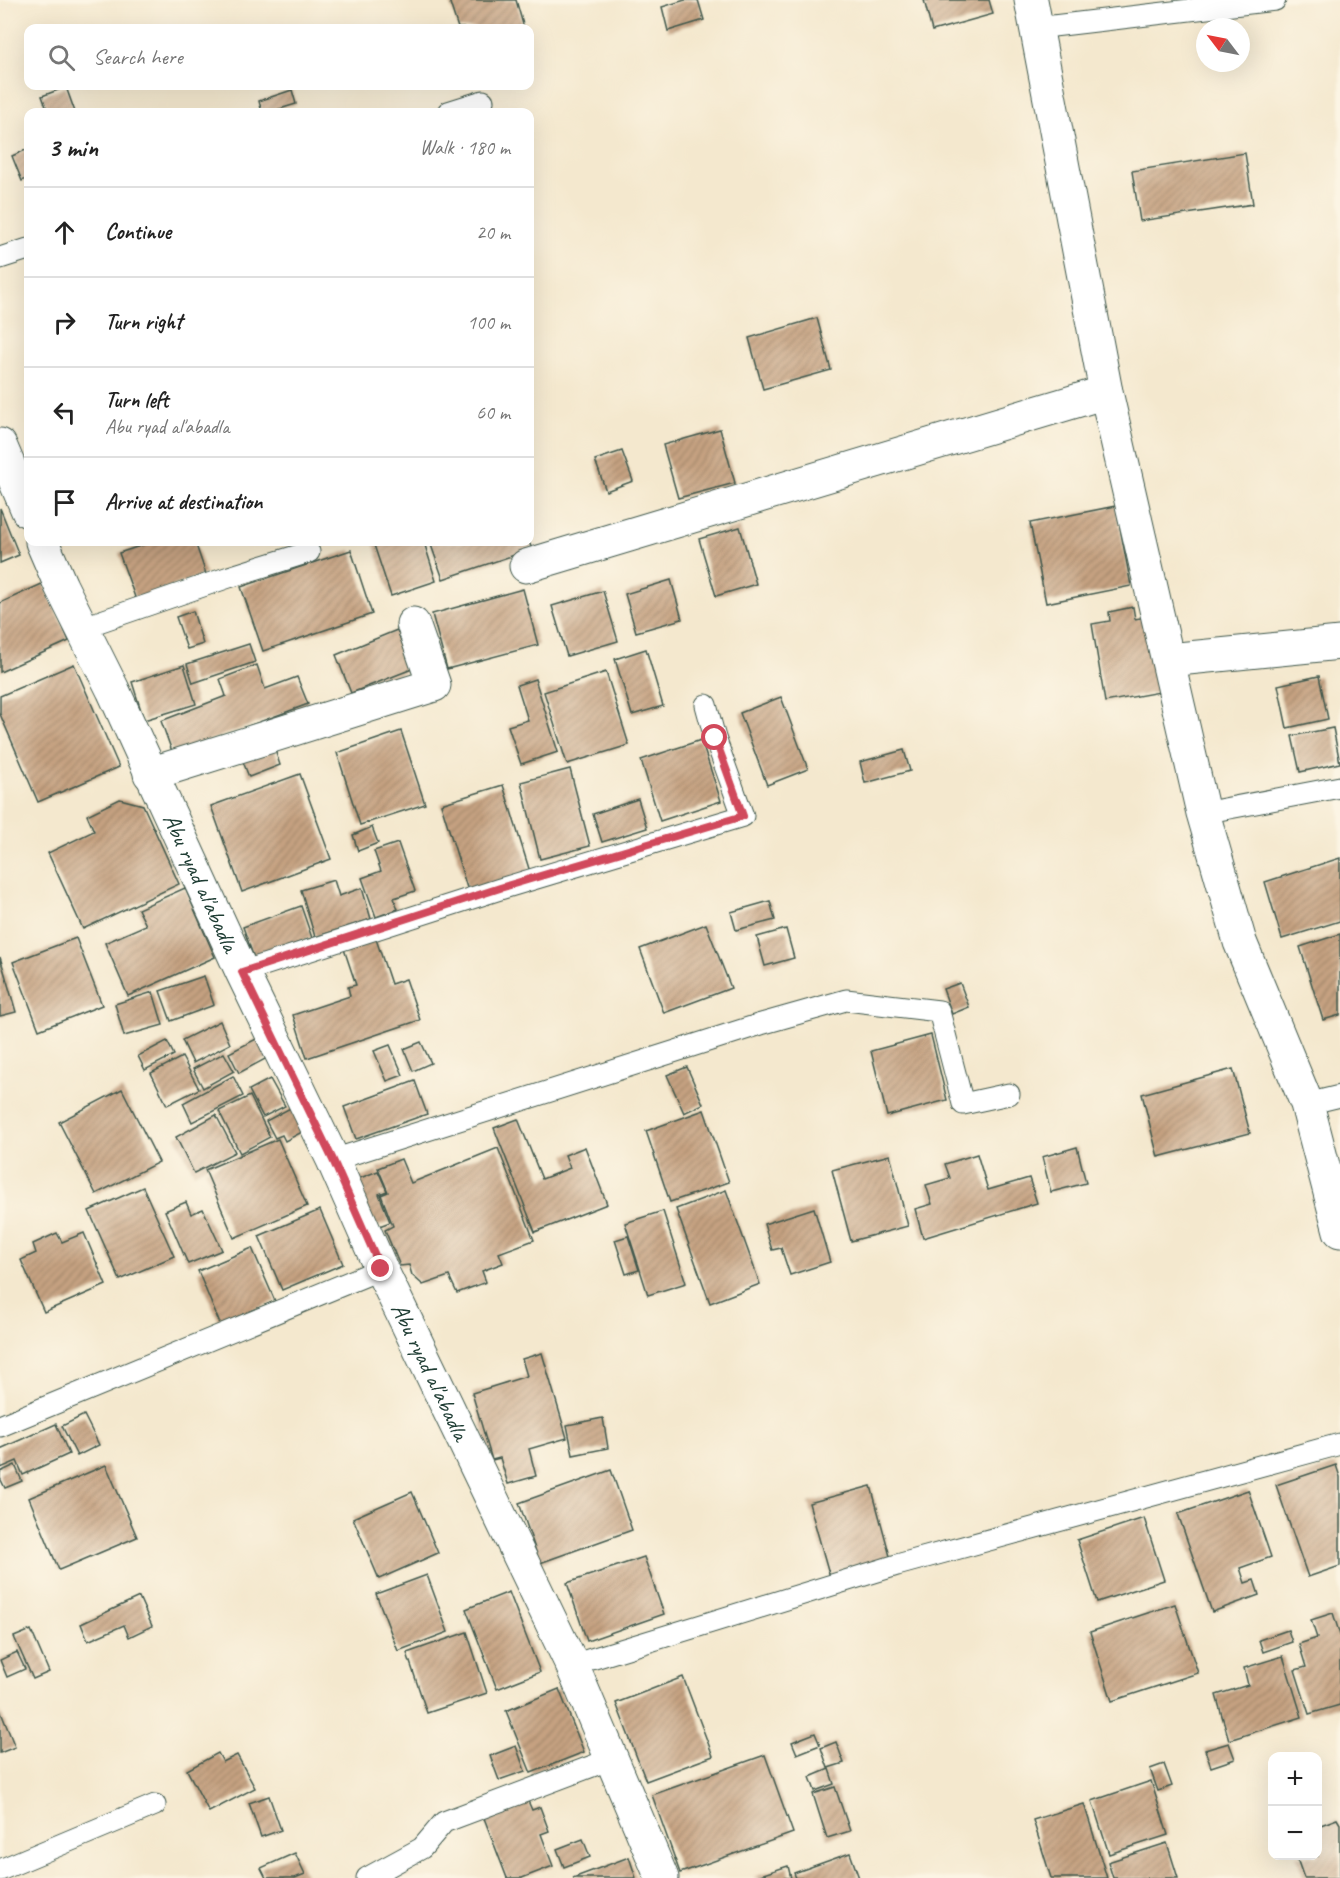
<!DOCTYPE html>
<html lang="en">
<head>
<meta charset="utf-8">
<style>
	body { margin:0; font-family:Caveat,sans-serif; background:#f6f6f6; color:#222 }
	.controls { position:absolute; right:18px; bottom:18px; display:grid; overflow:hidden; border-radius:12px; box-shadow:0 6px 24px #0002 }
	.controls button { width:54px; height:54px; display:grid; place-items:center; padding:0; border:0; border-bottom:2px solid #e0e0e0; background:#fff; color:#222; font:30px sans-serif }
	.compass { position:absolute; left:1196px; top:18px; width:54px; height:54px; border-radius:50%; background:#fff; box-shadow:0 6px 24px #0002; rotate:302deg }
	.stop { position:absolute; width:18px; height:18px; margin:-14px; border:4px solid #d1495b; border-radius:50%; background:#fff }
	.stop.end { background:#d1495b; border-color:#fff; box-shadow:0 2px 6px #0008 }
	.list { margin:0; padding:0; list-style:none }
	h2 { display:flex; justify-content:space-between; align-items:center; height:78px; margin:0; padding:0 24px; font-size:26px }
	h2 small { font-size:20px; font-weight:400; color:#767676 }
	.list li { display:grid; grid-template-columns:39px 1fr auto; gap:18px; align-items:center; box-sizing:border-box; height:90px; padding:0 24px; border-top:2px solid #e0e0e0 }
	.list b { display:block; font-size:22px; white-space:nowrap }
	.list p { margin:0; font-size:20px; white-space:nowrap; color:#767676 }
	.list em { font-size:20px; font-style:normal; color:#767676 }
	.icon { flex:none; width:33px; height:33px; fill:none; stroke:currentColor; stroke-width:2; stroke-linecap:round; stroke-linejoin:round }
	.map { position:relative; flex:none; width:1340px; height:1878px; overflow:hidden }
	.search { position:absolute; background:#fff; box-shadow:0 6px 24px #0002; left:24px; top:24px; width:510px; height:66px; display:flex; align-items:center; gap:15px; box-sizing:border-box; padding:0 21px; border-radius:12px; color:#767676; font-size:22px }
	.panel { position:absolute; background:#fff; box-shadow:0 6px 24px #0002; left:24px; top:108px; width:510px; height:438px; border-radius:12px }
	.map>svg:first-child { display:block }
	.building { fill:url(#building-hatch) }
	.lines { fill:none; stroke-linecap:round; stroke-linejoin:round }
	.lane-casing { stroke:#3f574b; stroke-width:23 }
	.street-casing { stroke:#3f574b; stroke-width:35 }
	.lane { stroke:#fff; stroke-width:21 }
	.street { stroke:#fff; stroke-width:33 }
	.route { stroke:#d1495b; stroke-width:8 }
	.labels { text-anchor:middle; stroke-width:4.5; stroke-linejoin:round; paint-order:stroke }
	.street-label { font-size:24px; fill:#1f3d34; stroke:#fcf5e5 }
</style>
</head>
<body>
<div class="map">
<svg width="1340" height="1878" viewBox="0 0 1340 1878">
	<defs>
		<pattern id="building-hatch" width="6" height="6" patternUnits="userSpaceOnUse" patternTransform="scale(1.5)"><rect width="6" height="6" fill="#c6a281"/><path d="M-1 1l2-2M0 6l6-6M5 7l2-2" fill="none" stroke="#a0856a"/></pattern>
	</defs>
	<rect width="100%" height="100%" fill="#fcf5e5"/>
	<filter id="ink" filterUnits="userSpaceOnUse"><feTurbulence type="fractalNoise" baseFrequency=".0167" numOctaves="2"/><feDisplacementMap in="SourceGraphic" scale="12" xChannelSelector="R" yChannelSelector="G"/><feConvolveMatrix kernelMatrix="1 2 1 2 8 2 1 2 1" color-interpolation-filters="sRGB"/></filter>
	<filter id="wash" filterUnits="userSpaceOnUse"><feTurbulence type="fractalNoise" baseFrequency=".008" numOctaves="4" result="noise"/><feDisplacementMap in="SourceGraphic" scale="24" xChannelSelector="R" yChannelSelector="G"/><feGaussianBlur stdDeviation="1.35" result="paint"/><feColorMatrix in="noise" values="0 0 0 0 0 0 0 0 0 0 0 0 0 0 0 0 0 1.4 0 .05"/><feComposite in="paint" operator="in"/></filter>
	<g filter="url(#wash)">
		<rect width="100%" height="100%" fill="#f4e8ce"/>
		<g id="blocks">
			<g class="building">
				<path d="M 449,0 L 516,0 L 524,28 L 458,28 Z"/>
				<path d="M 685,0 L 698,0 L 704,20 L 668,31 L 662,7 Z"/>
				<path d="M 924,0 L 989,0 L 993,14 L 932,31 Z"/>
				<path d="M 66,87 L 75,112 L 48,112 L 42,96 Z"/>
				<path d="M 292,90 L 296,104 L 270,112 L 262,112 L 259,101 Z"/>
				<path d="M 28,149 L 28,178 L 22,181 L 12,156 Z"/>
				<path d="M 1245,153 L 1253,204 L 1140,221 L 1132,171 Z"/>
				<path d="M 817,318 L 831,370 L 763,389 L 749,338 Z"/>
				<path d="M 720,429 L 735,483 L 678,498 L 663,445 Z"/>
				<path d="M 622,451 L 633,481 L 606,491 L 595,460 Z"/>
				<path d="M 1116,506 L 1131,586 L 1046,603 L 1030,523 Z"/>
				<path d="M 0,508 L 19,555 L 0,563 Z"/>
				<path d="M 740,527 L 756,584 L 716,596 L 699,539 Z"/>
				<path d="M 142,542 L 195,542 L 206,574 L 136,600 L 119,553 L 143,545 Z"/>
				<path d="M 373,542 L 424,542 L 436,581 L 391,596 Z"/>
				<path d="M 430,542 L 529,542 L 532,549 L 443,579 Z"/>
				<path d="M 351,550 L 372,614 L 263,651 L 241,587 Z"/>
				<path d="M 671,580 L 682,619 L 636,632 L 625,594 Z"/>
				<path d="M 44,583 L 69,641 L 0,672 L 0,603 Z"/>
				<path d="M 523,589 L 538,645 L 447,669 L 432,614 Z"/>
				<path d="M 603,591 L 618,641 L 567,656 L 552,606 Z"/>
				<path d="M 1133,607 L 1135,619 L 1146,617 L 1160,692 L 1105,702 L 1092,624 L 1110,621 L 1109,612 Z"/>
				<path d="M 193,611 L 203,644 L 187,649 L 176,617 Z"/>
				<path d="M 397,630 L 412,669 L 351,693 L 336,655 Z"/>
				<path d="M 249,644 L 255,662 L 193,683 L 187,664 Z"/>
				<path d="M 646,649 L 663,706 L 632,715 L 615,659 Z"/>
				<path d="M 74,664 L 119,767 L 38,802 L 0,714 L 0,696 Z"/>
				<path d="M 184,665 L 196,704 L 144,720 L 132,682 Z"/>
				<path d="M 257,665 L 265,689 L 297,677 L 308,704 L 173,754 L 161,721 L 226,696 L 220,679 Z"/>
				<path d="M 606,672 L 629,745 L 567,764 L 544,692 Z"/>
				<path d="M 1319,676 L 1328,719 L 1287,728 L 1278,685 Z"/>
				<path d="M 535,679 L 558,752 L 521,764 L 508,726 L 528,720 L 517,685 Z"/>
				<path d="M 781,697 L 808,769 L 767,785 L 740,713 Z"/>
				<path d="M 1333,728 L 1340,763 L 1300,772 L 1292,736 Z"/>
				<path d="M 401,731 L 425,804 L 360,825 L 337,753 Z"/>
				<path d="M 701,740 L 721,801 L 660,821 L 641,760 Z"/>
				<path d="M 274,747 L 280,765 L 249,777 L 242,759 Z"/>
				<path d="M 904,750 L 910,771 L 865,783 L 860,762 Z"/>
				<path d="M 570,769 L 590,846 L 540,859 L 521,782 Z"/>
				<path d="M 300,774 L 331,859 L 242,892 L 211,806 Z"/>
				<path d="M 503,785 L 530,872 L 468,891 L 441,804 Z"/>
				<path d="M 120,799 L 143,805 L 179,884 L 83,929 L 48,853 L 94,831 L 87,815 Z"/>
				<path d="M 638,799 L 647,828 L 602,842 L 593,814 Z"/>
				<path d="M 372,827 L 378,843 L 358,851 L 353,835 Z"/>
				<path d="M 398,843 L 415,891 L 394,898 L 398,909 L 376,917 L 362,878 L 381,871 L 374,851 Z"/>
				<path d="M 1340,858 L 1340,921 L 1282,939 L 1265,882 Z"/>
				<path d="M 334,880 L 339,896 L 362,888 L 371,919 L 315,937 L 301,890 Z"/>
				<path d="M 185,888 L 215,957 L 128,996 L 105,943 L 146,925 L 138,909 Z"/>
				<path d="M 770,901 L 775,920 L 736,930 L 731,912 Z"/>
				<path d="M 301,906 L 312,938 L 254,958 L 243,927 Z"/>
				<path d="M 706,924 L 731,988 L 664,1013 L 640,949 Z"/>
				<path d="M 786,929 L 794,958 L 765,966 L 757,937 Z"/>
				<path d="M 1340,934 L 1340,1015 L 1323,1020 L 1300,947 Z"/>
				<path d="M 375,936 L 391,984 L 406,979 L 420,1020 L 307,1058 L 293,1015 L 350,996 L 348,987 L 356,985 L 343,946 Z"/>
				<path d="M 76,938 L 102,1005 L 39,1030 L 13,962 Z"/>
				<path d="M 0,957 L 16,1012 L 0,1016 Z"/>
				<path d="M 204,976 L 214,1005 L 171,1021 L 160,991 Z"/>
				<path d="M 960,983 L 969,1007 L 952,1014 L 943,989 Z"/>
				<path d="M 153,992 L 163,1025 L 124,1036 L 115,1004 Z"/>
				<path d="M 220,1021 L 230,1044 L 193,1063 L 182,1040 Z"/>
				<path d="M 931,1035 L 947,1100 L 887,1116 L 871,1051 Z"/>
				<path d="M 260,1037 L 269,1057 L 239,1073 L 229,1053 Z"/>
				<path d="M 167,1041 L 174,1055 L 145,1070 L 138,1056 Z"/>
				<path d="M 421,1042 L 431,1063 L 413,1071 L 404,1049 Z"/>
				<path d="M 390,1045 L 403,1075 L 387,1081 L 374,1051 Z"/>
				<path d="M 224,1053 L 234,1071 L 203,1088 L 193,1069 Z"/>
				<path d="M 182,1057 L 199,1089 L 167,1105 L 151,1073 Z"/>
				<path d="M 687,1067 L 703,1104 L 684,1113 L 667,1075 Z"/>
				<path d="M 1233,1069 L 1250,1133 L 1158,1157 L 1142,1094 Z"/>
				<path d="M 233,1076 L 243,1096 L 192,1122 L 183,1103 Z"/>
				<path d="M 270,1079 L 285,1106 L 263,1117 L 249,1090 Z"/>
				<path d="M 415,1081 L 427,1114 L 356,1139 L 344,1107 Z"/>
				<path d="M 122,1089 L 159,1162 L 96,1194 L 59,1122 Z"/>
				<path d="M 250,1096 L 270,1137 L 240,1153 L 219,1111 Z"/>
				<path d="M 294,1106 L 306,1130 L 285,1141 L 282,1135 L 275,1138 L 266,1121 Z"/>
				<path d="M 704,1110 L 729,1182 L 670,1202 L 646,1131 Z"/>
				<path d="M 216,1115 L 235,1152 L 194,1173 L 176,1137 Z"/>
				<path d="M 518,1119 L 542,1179 L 570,1168 L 565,1155 L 585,1147 L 607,1204 L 535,1232 L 494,1128 Z"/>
				<path d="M 278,1139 L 307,1206 L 234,1238 L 205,1170 Z"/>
				<path d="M 1077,1147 L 1086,1183 L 1051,1192 L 1042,1157 Z"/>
				<path d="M 498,1148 L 534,1240 L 499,1253 L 503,1263 L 482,1271 L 486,1282 L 457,1293 L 449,1276 L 423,1285 L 412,1275 L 409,1265 L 400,1266 L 385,1230 L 393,1226 L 381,1195 L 388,1192 L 378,1168 L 401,1159 L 411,1183 Z"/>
				<path d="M 977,1154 L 988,1190 L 1029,1178 L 1037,1203 L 923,1238 L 915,1209 L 932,1204 L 926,1185 L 950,1178 L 945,1164 Z"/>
				<path d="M 890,1155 L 908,1226 L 851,1241 L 832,1170 Z"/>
				<path d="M 378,1171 L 387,1191 L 379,1194 L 390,1222 L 374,1228 L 355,1180 Z"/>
				<path d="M 143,1187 L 174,1256 L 120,1280 L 89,1211 Z"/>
				<path d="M 726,1190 L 760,1284 L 710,1303 L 676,1209 Z"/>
				<path d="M 186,1202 L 191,1214 L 203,1209 L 222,1250 L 188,1264 L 165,1211 Z"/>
				<path d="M 814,1208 L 830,1262 L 790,1275 L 781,1248 L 772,1250 L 764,1224 Z"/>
				<path d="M 320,1210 L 343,1264 L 282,1290 L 259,1236 Z"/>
				<path d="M 663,1211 L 686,1283 L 648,1295 L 625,1223 Z"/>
				<path d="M 57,1233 L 62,1242 L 84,1233 L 106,1285 L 44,1312 L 21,1260 L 36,1253 L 33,1244 Z"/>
				<path d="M 628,1236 L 639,1270 L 626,1274 L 615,1240 Z"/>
				<path d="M 252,1248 L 275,1301 L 220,1324 L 198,1271 Z"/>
				<path d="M 542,1353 L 567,1438 L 529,1449 L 536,1476 L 508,1484 L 500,1458 L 492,1460 L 472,1393 L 527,1376 L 522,1359 Z"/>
				<path d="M 84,1415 L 99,1445 L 77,1456 L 62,1426 Z"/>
				<path d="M 603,1418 L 608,1448 L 573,1455 L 567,1425 Z"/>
				<path d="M 56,1424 L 69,1454 L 23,1475 L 17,1461 L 1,1468 L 0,1449 Z"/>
				<path d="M 15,1465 L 22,1481 L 5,1488 L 0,1478 L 0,1472 Z"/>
				<path d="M 106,1465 L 137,1537 L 59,1570 L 29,1498 Z"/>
				<path d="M 1336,1465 L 1340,1477 L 1340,1566 L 1308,1577 L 1276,1485 Z"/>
				<path d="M 611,1470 L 632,1530 L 540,1563 L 519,1503 Z"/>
				<path d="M 871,1486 L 891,1560 L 830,1577 L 809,1503 Z"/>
				<path d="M 1248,1490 L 1271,1557 L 1240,1568 L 1245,1583 L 1254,1580 L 1259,1595 L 1212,1612 L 1178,1514 Z"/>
				<path d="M 412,1492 L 438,1553 L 379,1579 L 353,1518 Z"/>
				<path d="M 1144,1518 L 1164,1580 L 1097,1602 L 1077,1540 Z"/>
				<path d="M 644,1557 L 664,1614 L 587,1641 L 567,1583 Z"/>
				<path d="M 427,1575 L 448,1632 L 398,1651 L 376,1594 Z"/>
				<path d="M 509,1592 L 540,1672 L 497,1689 L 466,1609 Z"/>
				<path d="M 139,1597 L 152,1626 L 129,1637 L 124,1625 L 88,1641 L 81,1624 Z"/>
				<path d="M 1175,1604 L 1198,1673 L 1112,1701 L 1090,1632 Z"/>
				<path d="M 1333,1613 L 1340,1635 L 1340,1705 L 1309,1714 L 1295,1670 L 1306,1667 L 1299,1644 L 1317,1638 L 1311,1620 Z"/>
				<path d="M 31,1630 L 49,1672 L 33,1679 L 14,1637 Z"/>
				<path d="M 1288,1630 L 1292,1642 L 1263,1652 L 1259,1640 Z"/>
				<path d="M 467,1632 L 487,1693 L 427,1713 L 407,1653 Z"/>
				<path d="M 17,1652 L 25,1669 L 7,1677 L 0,1660 Z"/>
				<path d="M 1283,1656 L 1302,1717 L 1229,1740 L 1216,1695 L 1248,1685 L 1244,1668 Z"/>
				<path d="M 683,1677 L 713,1756 L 646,1781 L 616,1703 Z"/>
				<path d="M 559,1689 L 584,1752 L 531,1773 L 506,1711 Z"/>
				<path d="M 0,1710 L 15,1747 L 0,1753 Z"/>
				<path d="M 815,1733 L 820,1745 L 797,1754 L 792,1742 Z"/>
				<path d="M 836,1742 L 844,1763 L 828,1768 L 821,1748 Z"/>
				<path d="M 1229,1743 L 1235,1759 L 1211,1767 L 1205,1750 Z"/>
				<path d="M 516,1746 L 525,1771 L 499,1780 L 490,1756 Z"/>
				<path d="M 218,1753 L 223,1762 L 237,1755 L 255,1788 L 209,1812 L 187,1770 Z"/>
				<path d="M 765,1755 L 793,1833 L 680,1873 L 652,1795 Z"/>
				<path d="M 1164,1764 L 1172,1786 L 1158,1791 L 1150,1769 Z"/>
				<path d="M 829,1769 L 834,1784 L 815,1791 L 810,1777 Z"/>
				<path d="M 1151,1781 L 1168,1835 L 1109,1854 L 1092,1801 Z"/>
				<path d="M 835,1787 L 850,1831 L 827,1838 L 813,1794 Z"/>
				<path d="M 269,1796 L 281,1830 L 261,1837 L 249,1803 Z"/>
				<path d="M 528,1801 L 532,1810 L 540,1807 L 549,1831 L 541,1834 L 553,1866 L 522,1878 L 507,1878 L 484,1818 Z"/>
				<path d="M 1084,1804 L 1107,1878 L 1051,1878 L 1033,1820 Z"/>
				<path d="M 1337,1819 L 1340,1824 L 1340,1878 L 1304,1878 L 1296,1856 L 1318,1856 L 1318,1826 Z"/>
				<path d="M 583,1839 L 590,1857 L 564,1867 L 557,1849 Z"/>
				<path d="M 1167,1843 L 1178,1878 L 1113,1878 L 1108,1862 Z"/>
				<path d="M 295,1853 L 305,1874 L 295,1878 L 266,1878 L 261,1868 Z"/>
				<path d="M 850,1853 L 859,1878 L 796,1878 L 794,1873 Z"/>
				<path d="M 629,1857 L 636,1878 L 573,1878 Z"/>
				<path d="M 788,1866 L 791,1878 L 751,1878 Z"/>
			</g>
		</g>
	</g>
	<g filter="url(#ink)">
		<use href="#blocks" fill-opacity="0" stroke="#3f574b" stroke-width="1.5"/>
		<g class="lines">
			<defs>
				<g id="lane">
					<path d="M 1036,28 L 1275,0"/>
					<path d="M 448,112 L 483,101"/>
					<path d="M 0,258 L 28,249"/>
					<path d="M 81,628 L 229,577 L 309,552"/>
					<path d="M 1203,813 L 1340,787"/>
					<path d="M 242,972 L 500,889 L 743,816 L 715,738 L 706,705"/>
					<path d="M 1307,1104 L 1340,1096"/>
					<path d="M 333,1160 L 761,1024 L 846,1000 L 939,1011 L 963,1104 L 1009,1094"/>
					<path d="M 0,1426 L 381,1269"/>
					<path d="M 572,1665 L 897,1565 L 1340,1444"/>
					<path d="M 0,1870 L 155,1805"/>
					<path d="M 367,1878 L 422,1848 L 444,1822 L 611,1759"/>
				</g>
				<g id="street">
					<path d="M 1031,0 L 1106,392 L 1203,813 L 1240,942 L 1307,1104 L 1340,1231"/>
					<path d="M 0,445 L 28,511"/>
					<path id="s1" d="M 42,542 L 61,586 L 113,690 L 242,972 L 333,1160 L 381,1269 L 572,1665 L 662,1878"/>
					<path d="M 526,566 L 1106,392"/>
					<path d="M 1168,660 L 1340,643"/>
					<path d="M 150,774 L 434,685 L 413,624"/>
				</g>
			</defs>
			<use href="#lane" class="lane-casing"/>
			<use href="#street" class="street-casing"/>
			<use href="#lane" class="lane"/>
			<use href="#street" class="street"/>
		</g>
	</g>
	<g class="lines" filter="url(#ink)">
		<path class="route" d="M 381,1269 L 333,1160 L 242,972 L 500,888 L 743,816 L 715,738"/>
	</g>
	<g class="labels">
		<g class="street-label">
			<text dy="8" stroke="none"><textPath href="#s1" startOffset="376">Abu ryad al'abadla</textPath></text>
			<text dy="8" stroke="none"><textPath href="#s1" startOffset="916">Abu ryad al'abadla</textPath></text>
		</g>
	</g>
</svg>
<div class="controls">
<button>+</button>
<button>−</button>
</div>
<svg class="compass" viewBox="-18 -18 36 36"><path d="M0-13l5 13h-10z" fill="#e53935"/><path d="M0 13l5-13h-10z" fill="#767676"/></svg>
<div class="stop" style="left:715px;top:738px"></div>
<div class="stop end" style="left:381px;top:1269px"></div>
<div class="search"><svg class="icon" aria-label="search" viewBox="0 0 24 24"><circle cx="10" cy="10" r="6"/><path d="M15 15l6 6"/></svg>Search here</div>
<section class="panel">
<h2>3 min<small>Walk · 180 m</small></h2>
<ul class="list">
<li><svg class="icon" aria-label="ahead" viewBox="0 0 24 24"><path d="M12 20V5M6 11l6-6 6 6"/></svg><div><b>Continue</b></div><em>20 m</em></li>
<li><svg class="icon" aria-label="right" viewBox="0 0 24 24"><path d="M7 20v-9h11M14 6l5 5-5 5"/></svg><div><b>Turn right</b></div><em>100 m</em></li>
<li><svg class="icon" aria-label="left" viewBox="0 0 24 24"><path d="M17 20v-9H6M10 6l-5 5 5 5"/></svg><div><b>Turn left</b><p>Abu ryad al'abadla</p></div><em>60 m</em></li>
<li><svg class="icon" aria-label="arrive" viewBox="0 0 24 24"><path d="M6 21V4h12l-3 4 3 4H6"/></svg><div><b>Arrive at destination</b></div></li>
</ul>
</section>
</div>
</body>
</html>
